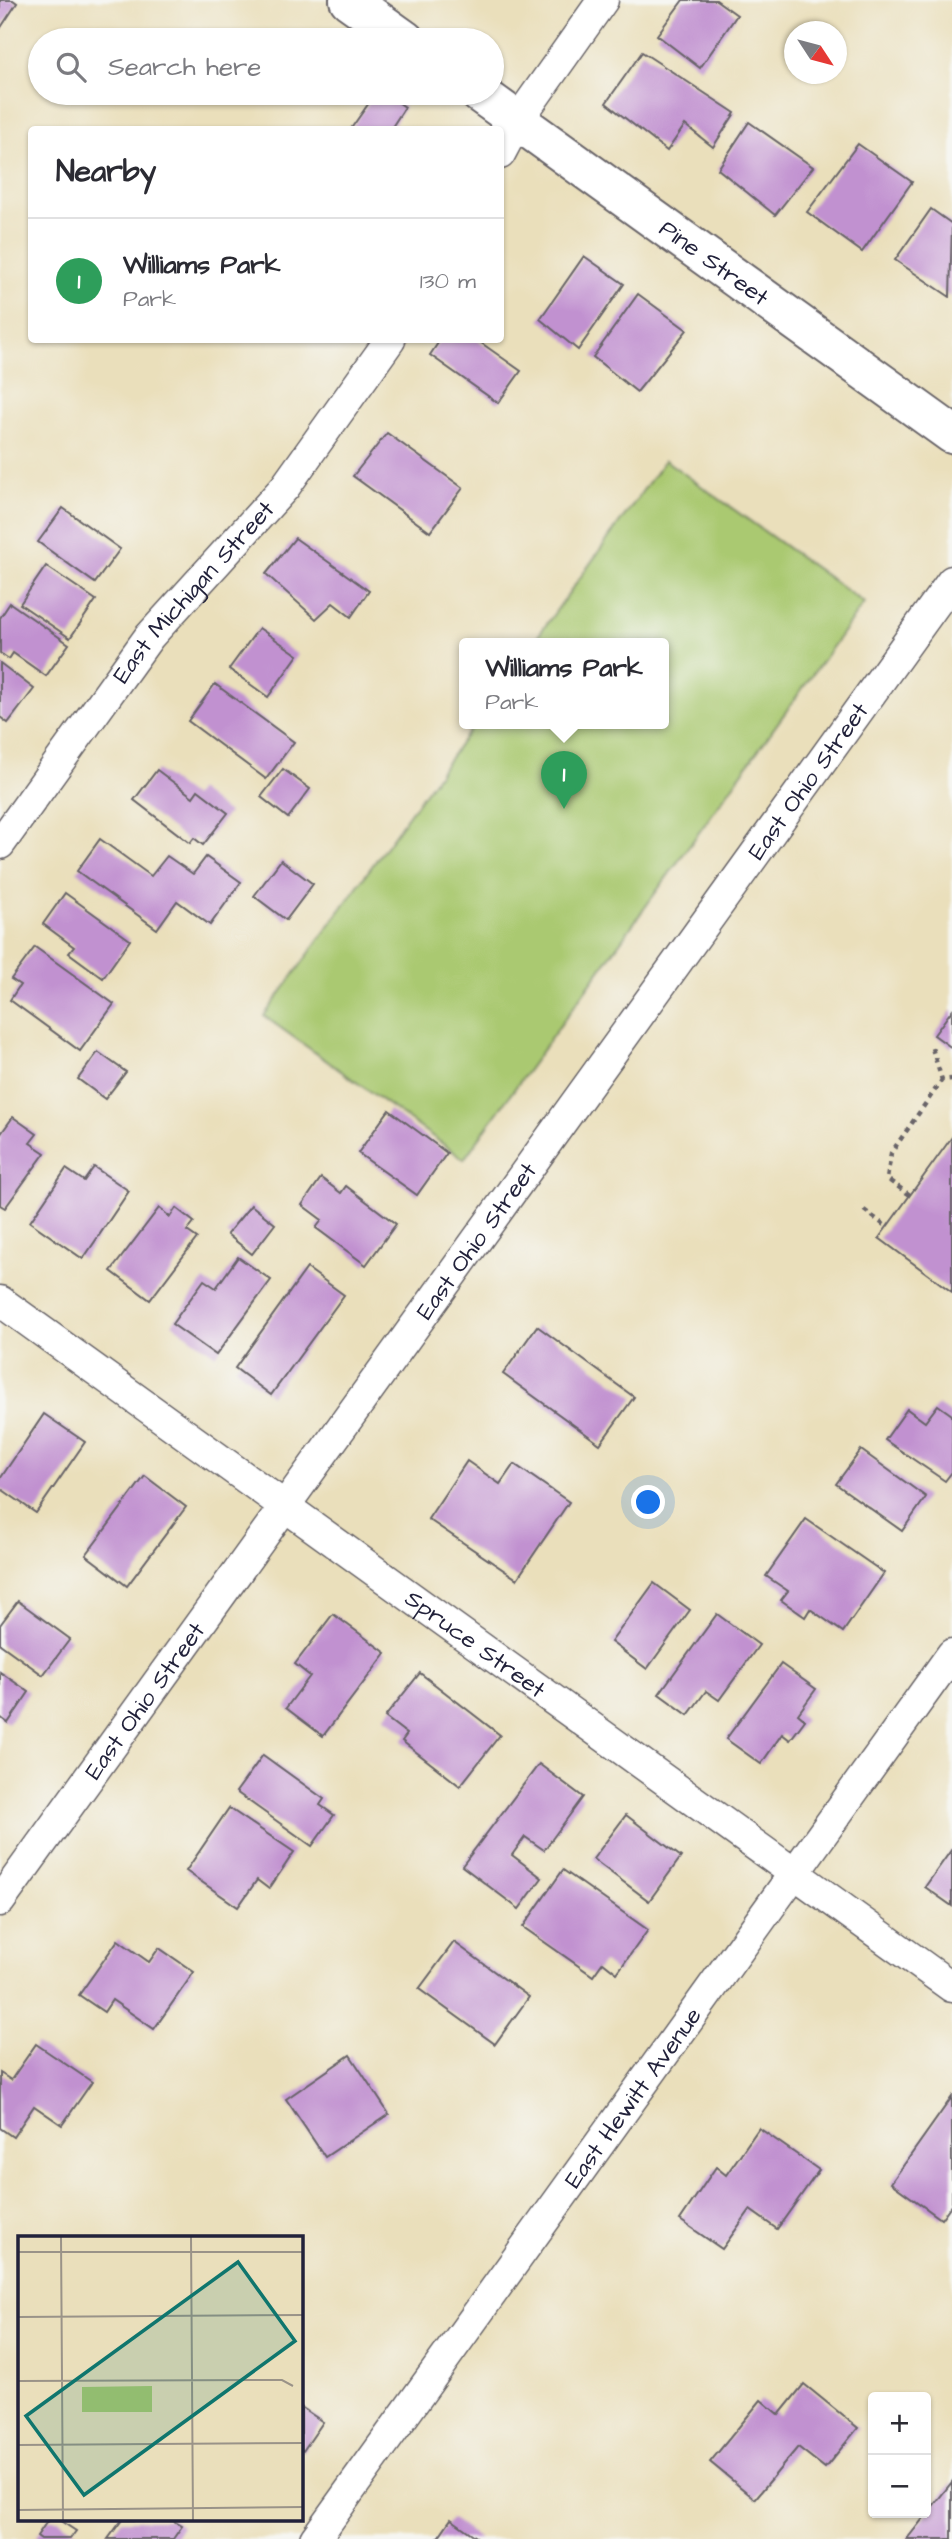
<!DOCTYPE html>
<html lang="en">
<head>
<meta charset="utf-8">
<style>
	body { margin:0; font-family:"Architects Daughter",sans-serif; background:#f7f7f7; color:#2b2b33 }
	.controls { position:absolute; right:21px; bottom:21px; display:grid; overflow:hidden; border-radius:7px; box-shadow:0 2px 5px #0004 }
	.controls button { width:63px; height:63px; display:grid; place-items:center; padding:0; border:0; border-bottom:2px solid #e1e1e2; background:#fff; color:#2b2b33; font:35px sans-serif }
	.compass { position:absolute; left:784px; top:21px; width:63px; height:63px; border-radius:50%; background:#fff; box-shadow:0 2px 5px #0004; rotate:126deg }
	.you { position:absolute; left:649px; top:1503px; width:24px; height:24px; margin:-18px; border:5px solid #fff; border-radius:50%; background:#1a73e8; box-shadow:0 0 0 10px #1a73e833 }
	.badge { display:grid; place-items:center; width:46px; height:46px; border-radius:50%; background:#db2777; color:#fff; font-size:23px; font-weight:700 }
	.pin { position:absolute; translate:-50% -58px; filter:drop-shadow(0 2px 4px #0008) }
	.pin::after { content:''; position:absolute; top:37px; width:24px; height:21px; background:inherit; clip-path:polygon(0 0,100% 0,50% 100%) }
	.popup { position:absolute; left:459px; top:638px; width:210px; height:91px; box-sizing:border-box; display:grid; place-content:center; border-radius:7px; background:#fff; filter:drop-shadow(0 2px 5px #0005); font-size:23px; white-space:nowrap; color:#7c7c81 }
	.popup b { font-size:26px; color:#2b2b33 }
	.popup::after { content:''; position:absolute; left:50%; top:100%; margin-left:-14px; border:14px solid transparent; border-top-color:#fff }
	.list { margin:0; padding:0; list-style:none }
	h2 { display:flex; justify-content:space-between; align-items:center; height:91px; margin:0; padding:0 28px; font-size:30px }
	h2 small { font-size:23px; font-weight:400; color:#7c7c81 }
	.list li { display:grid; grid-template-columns:46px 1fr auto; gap:21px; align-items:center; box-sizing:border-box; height:126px; padding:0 28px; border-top:2px solid #e1e1e2 }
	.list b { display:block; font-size:26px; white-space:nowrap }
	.list p { margin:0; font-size:23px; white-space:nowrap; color:#7c7c81 }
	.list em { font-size:23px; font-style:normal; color:#7c7c81 }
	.icon { flex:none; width:38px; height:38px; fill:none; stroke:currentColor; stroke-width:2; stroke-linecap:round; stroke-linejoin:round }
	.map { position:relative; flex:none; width:952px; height:2539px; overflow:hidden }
	.search { position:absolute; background:#fff; box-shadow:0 2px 5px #0004; left:28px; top:28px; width:476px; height:77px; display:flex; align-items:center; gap:18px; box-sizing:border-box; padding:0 24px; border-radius:38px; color:#7c7c81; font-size:26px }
	.panel { position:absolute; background:#fff; box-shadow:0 2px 5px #0004; left:28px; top:126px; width:476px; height:217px; border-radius:7px }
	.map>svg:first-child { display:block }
	.green { fill:#aac971; stroke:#667656; stroke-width:2 }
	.building { fill:#c191d0 }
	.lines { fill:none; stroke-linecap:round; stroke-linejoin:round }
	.street-casing { stroke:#686468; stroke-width:33 }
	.secondary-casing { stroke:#686468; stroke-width:42 }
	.path { stroke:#686468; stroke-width:4.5; stroke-dasharray:5 5; stroke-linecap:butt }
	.street { stroke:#fff; stroke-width:30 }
	.secondary { stroke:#fff; stroke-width:38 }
	.labels { text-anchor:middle; stroke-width:6; stroke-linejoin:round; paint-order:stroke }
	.street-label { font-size:24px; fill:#22223b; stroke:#f6f6f2 }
	.inset-road { fill:none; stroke:#9a9388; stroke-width:2 }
	.view { fill:#0f766e; fill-opacity:0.15; stroke:#0f766e; stroke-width:3.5 }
	.inset-edge { fill:none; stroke:#22223b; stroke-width:3.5 }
</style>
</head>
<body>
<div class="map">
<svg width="952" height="2539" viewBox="0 0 952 2539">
	<rect width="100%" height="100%" fill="#f6f6f2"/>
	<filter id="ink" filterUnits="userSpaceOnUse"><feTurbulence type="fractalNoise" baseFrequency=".0143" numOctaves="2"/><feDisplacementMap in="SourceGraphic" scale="14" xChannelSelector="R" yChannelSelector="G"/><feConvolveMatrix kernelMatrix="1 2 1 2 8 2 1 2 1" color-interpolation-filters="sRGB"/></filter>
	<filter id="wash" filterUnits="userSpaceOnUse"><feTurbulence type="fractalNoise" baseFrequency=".00686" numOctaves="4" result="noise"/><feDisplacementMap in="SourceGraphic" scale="28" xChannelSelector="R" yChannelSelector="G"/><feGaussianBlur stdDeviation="1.57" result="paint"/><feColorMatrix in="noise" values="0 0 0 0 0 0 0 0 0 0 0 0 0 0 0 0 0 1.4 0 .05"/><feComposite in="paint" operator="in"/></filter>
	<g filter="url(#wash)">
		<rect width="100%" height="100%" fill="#eadfbb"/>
		<path class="green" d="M 665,460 L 864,603 L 464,1159 L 264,1016 L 475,723 L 664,723 L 664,643 L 533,643 Z"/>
		<g id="blocks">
			<g class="building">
				<path d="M 0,0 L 13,0 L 17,3 L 0,29 Z"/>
				<path d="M 683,0 L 716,0 L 737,15 L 700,68 L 657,35 Z"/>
				<path d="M 642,52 L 735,113 L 713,147 L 685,125 L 667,151 L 606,103 Z"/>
				<path d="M 376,93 L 385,93 L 405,107 L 390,130 L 350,130 Z"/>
				<path d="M 749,122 L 813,167 L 775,215 L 718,169 Z"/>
				<path d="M 858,144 L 912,182 L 862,252 L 807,212 Z"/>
				<path d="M 931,209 L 952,224 L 950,297 L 895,260 Z"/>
				<path d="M 584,256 L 624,284 L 578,350 L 540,319 Z"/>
				<path d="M 638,294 L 687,330 L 637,392 L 593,357 Z"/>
				<path d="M 440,340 L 477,340 L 521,371 L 498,403 L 430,355 Z"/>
				<path d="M 387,433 L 463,488 L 430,532 L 353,476 Z"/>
				<path d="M 63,508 L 120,549 L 95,583 L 38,542 Z"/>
				<path d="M 295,538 L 369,591 L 351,617 L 333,603 L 316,619 L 266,574 Z"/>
				<path d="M 46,566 L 96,600 L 70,638 L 20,604 Z"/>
				<path d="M 10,603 L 69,644 L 46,676 L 13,653 L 9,659 L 0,653 L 0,618 Z"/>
				<path d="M 259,628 L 298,655 L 268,697 L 229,669 Z"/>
				<path d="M 0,663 L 34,689 L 8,723 L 0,717 Z"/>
				<path d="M 215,684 L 294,742 L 266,779 L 188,721 Z"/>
				<path d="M 283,769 L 310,789 L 288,818 L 261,797 Z"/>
				<path d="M 157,770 L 193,797 L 198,790 L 228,813 L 203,845 L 194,838 L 190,843 L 134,800 Z"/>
				<path d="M 100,839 L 151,876 L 167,856 L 193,874 L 206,857 L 241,882 L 210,925 L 177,901 L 157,929 L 77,871 Z"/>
				<path d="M 281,860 L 313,884 L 286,920 L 254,896 Z"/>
				<path d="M 65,893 L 130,940 L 103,978 L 69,953 L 74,947 L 43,924 Z"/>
				<path d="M 35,947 L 114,1004 L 80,1051 L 10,1000 L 20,985 L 11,979 Z"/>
				<path d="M 952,1010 L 952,1048 L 934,1035 Z"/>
				<path d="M 98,1052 L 126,1072 L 105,1099 L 78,1079 Z"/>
				<path d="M 389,1110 L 447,1153 L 417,1195 L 358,1153 Z"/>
				<path d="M 13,1117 L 37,1134 L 30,1143 L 45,1153 L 5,1208 L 0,1205 L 0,1135 Z"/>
				<path d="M 952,1137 L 952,1292 L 879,1238 Z"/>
				<path d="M 94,1167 L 129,1191 L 83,1259 L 30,1222 L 66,1169 L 84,1181 Z"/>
				<path d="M 321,1178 L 341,1193 L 346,1186 L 396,1224 L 366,1265 L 316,1228 L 322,1220 L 302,1205 Z"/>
				<path d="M 251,1205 L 275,1224 L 252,1254 L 227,1234 Z"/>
				<path d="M 159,1208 L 170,1217 L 176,1208 L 194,1222 L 187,1231 L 197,1238 L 150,1300 L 111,1271 Z"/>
				<path d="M 238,1257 L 271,1280 L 216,1355 L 172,1324 L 204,1280 L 216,1288 Z"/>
				<path d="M 307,1268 L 344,1295 L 271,1395 L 235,1368 Z"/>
				<path d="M 537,1326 L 634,1397 L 600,1444 L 503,1374 Z"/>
				<path d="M 938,1405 L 952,1415 L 952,1472 L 945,1481 L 885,1440 L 907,1409 L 925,1422 Z"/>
				<path d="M 44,1414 L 85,1442 L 36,1513 L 0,1488 L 0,1479 Z"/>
				<path d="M 861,1450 L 926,1497 L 902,1531 L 836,1484 Z"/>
				<path d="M 467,1461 L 500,1484 L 514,1464 L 569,1502 L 517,1579 L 428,1519 Z"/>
				<path d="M 145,1476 L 186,1507 L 127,1586 L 86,1555 Z"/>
				<path d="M 806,1519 L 884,1573 L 843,1632 L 810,1609 L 805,1617 L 781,1600 L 788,1591 L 766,1576 Z"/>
				<path d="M 654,1583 L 690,1610 L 647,1669 L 611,1642 Z"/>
				<path d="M 18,1601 L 70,1639 L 43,1675 L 0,1644 L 0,1625 Z"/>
				<path d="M 333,1614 L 386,1653 L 323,1736 L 286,1708 L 310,1676 L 295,1664 Z"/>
				<path d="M 717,1614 L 759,1645 L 719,1700 L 706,1691 L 688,1715 L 659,1694 Z"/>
				<path d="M 781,1664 L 816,1689 L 798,1714 L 805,1720 L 790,1740 L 782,1734 L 761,1764 L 726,1739 Z"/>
				<path d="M 0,1672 L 29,1692 L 8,1723 L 0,1717 Z"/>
				<path d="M 420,1673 L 500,1735 L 460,1786 L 402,1741 L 407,1734 L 385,1717 Z"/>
				<path d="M 263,1755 L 324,1799 L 320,1805 L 334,1815 L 312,1846 L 236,1792 Z"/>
				<path d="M 539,1764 L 583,1797 L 544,1850 L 525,1837 L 512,1855 L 542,1878 L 519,1909 L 462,1866 Z"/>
				<path d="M 229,1808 L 294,1852 L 269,1889 L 257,1880 L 238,1907 L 186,1871 Z"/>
				<path d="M 626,1815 L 681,1857 L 649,1901 L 593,1859 Z"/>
				<path d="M 952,1849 L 952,1906 L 925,1887 Z"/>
				<path d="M 563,1870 L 648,1930 L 617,1973 L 603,1962 L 593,1976 L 523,1927 Z"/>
				<path d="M 118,1940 L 149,1962 L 159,1948 L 194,1972 L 154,2029 L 112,2000 L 104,2012 L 79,1995 Z"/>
				<path d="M 454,1942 L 529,1997 L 495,2044 L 419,1989 Z"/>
				<path d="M 36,2044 L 92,2082 L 62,2125 L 34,2106 L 13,2137 L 0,2128 L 0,2073 L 11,2080 Z"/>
				<path d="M 350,2055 L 389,2114 L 325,2157 L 286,2099 Z"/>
				<path d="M 952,2097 L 952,2204 L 941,2219 L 891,2183 Z"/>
				<path d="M 759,2128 L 819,2170 L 777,2229 L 750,2210 L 722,2249 L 680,2220 L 716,2167 L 726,2175 Z"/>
				<path d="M 804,2384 L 858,2428 L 825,2468 L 798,2447 L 755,2499 L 710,2462 L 761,2400 L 779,2415 Z"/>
				<path d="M 301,2407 L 323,2422 L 303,2451 L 301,2449 Z"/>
				<path d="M 952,2482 L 952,2539 L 907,2539 Z"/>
				<path d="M 451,2519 L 479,2539 L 437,2539 Z"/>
				<path d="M 48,2520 L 59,2520 L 76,2531 L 70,2539 L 41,2539 L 37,2536 Z"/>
				<path d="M 122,2520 L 172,2520 L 182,2526 L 173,2539 L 108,2539 Z"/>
			</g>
		</g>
	</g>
	<g filter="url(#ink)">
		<use href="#blocks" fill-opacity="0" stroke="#686468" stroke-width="2"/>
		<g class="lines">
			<defs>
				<g id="street">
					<path d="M 500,154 L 518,120 L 603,0"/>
					<path id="s1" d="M 0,844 L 149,637 L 285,487 L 390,340"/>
					<path id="s2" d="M 0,1301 L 952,1987"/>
					<path id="s3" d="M 0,1901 L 952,581"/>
					<path id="s4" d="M 315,2539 L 952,1654"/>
				</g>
				<g id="secondary">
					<path d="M 349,0 L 405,40"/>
					<path id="s5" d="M 479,93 L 952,434"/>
				</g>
			</defs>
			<use href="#street" class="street-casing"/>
			<use href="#secondary" class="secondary-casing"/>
			<g class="path">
				<path d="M 932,1048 L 942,1080"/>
				<path d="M 910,1195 L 887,1179 L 891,1153 L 942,1080 L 952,1079"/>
				<path d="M 864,1210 L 887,1227"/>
			</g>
			<use href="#street" class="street"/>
			<use href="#secondary" class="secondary"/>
		</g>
	</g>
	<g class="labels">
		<g class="street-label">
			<text dy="8" stroke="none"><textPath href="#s5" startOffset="290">Pine Street</textPath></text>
			<text dy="8" stroke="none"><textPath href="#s1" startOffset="318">East Michigan Street</textPath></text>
			<text dy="8" stroke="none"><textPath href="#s3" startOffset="1381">East Ohio Street</textPath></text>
			<text dy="8" stroke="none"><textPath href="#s3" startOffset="814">East Ohio Street</textPath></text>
			<text dy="8" stroke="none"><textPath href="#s2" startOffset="586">Spruce Street</textPath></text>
			<text dy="8" stroke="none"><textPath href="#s3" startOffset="247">East Ohio Street</textPath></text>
			<text dy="8" stroke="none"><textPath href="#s4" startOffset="544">East Hewitt Avenue</textPath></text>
		</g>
	</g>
	<g transform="translate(18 2236)">
		<rect width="285" height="285" fill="#eadfbb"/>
		<path d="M 134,150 L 134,176 L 64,176 L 64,151 Z" fill="#aac971"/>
		<path class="inset-road" d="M 43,0 L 45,285M 173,0 L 175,285M 0,16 L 286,16M 0,81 L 286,79M 0,145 L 264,144 L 275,150M 0,209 L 286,207M 0,274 L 286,271"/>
		<path class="view" d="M 220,26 L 277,105 L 66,259 L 8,180 Z"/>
		<rect width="285" height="285" class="inset-edge"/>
	</g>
</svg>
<div class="controls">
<button>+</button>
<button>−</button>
</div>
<svg class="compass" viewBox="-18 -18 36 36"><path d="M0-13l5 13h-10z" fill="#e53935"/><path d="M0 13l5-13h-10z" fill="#7c7c81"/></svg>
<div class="you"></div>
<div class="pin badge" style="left:564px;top:809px;background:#2e9e5b">1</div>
<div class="popup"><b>Williams Park</b>Park</div>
<div class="search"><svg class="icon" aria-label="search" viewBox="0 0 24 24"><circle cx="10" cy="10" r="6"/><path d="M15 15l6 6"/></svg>Search here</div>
<section class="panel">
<h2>Nearby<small></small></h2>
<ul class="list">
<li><span class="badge" style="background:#2e9e5b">1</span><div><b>Williams Park</b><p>Park</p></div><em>130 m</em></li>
</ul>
</section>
</div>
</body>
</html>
